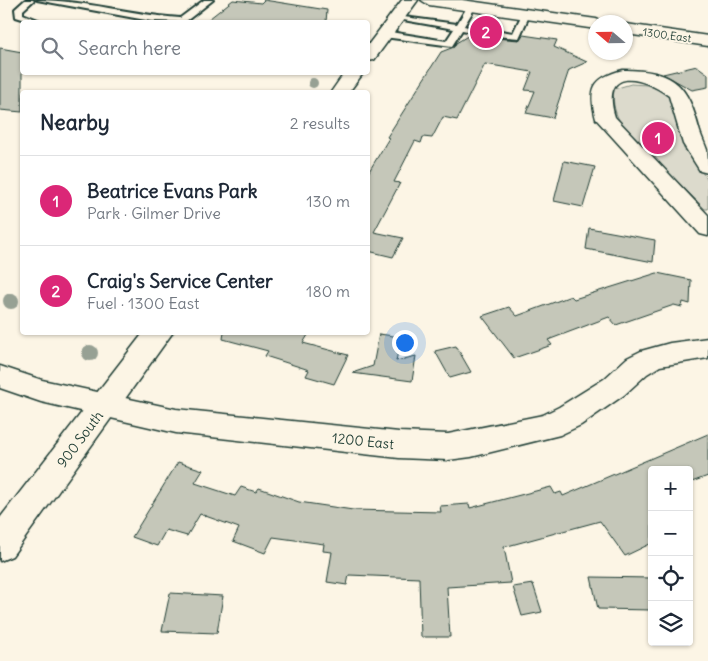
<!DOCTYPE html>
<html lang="en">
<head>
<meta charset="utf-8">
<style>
	body { margin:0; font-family:Delius,sans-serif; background:#f2f2f3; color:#1f2937 }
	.controls { position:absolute; right:15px; bottom:15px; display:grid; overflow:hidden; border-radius:5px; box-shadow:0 1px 4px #0004 }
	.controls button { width:45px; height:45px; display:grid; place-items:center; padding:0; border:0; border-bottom:1px solid #e0e1e3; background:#fff; color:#1f2937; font:25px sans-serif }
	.compass { position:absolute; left:588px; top:15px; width:45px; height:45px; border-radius:50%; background:#fff; box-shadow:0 1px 4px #0004; rotate:290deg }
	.you { position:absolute; left:404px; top:342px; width:18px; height:18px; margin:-12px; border:4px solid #fff; border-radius:50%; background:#1a73e8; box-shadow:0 0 0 8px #1a73e833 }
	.badge { display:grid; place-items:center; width:32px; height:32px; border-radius:50%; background:#db2777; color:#fff; font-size:16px; font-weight:700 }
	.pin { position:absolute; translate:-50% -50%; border:2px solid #fff; box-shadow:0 1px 5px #0006 }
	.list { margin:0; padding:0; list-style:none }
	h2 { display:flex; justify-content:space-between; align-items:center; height:65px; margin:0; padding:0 20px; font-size:21px }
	h2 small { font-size:16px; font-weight:400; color:#747a83 }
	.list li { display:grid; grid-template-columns:32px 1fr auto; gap:15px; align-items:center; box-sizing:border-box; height:90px; padding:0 20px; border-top:1px solid #e0e1e3 }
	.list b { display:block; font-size:19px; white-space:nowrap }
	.list p { margin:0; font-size:16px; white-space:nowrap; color:#747a83 }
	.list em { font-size:16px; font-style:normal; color:#747a83 }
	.icon { flex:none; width:28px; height:28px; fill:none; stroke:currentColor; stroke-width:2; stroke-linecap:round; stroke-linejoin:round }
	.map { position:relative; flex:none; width:708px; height:661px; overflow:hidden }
	.search { position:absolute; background:#fff; box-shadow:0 1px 4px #0004; left:20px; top:20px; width:350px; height:55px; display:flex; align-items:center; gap:12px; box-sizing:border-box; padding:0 18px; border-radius:5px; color:#747a83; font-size:19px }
	.panel { position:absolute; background:#fff; box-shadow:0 1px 4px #0004; left:20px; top:90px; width:350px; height:245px; border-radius:5px }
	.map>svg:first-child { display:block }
	.green { fill:#dcdacc; stroke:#7e8c80 }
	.building { fill:#c5c7b9; stroke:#1f3d34 }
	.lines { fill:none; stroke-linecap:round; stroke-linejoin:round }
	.lane-casing { stroke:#1f3d34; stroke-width:4 }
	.street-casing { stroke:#1f3d34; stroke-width:3 }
	.secondary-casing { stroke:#1f3d34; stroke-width:3 }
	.lane { fill:#fcf5e5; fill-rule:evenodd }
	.street { fill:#fcf5e5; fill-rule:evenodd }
	.secondary { fill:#fcf5e5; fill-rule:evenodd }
	.tree { fill:#97a194 }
	.labels { text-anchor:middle; stroke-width:4; stroke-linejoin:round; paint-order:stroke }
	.far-street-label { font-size:11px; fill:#1f3d34; stroke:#fcf5e5 }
	.street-label { font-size:14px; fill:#1f3d34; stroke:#fcf5e5 }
</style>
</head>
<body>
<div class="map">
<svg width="708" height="661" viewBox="0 0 708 661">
	<rect width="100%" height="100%" fill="#fcf5e5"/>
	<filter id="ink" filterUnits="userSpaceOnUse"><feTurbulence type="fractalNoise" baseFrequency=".02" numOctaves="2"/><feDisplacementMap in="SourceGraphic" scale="10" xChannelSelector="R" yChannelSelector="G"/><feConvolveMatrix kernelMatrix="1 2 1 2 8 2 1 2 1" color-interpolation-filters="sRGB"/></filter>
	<g filter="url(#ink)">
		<path class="green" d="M 631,84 L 647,85 L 667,93 L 673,104 L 684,149 L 708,180 L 708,209 L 705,209 L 623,127 C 615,114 612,104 614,89 Z"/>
		<g class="building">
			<path d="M 233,0 L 261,3 L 264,0 L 327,10 L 326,22 L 205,22 Z"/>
			<path d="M 481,27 L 493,29 L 489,33 L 495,38 L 519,40 L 523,35 L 557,40 L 554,47 L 587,62 L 569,70 L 553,118 L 526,113 L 535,91 L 525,90 L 532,72 L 485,64 L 457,120 L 443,117 L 432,138 L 423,137 L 421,143 L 415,141 L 394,182 L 400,183 L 374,232 L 403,238 L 393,257 L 368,251 L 368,173 L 389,138 L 387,137 L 441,52 L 454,47 L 456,43 L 471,34 L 478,34 L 483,30 Z"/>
			<path d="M 0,48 L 22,52 L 22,112 L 0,110 Z"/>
			<path d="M 697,66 L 708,74 L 708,87 L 692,90 L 663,74 Z"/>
			<path d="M 564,161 L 595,167 L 583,207 L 554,201 Z"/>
			<path d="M 589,228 L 655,240 L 653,262 L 586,249 Z"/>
			<path d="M 657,273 L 691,280 L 690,304 L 683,302 L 682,307 L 674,305 L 616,325 L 609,317 L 548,340 L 552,345 L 514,358 L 482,316 L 509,307 L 517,316 L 571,296 L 574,299 Z"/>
			<path d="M 224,332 L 310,332 L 303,343 L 348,355 L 334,384 L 306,376 L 309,370 L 303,368 L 265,356 L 268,351 L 223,339 Z"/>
			<path d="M 379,334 L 401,337 L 396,361 L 416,356 L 412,381 L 352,373 L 373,366 Z"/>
			<path d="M 456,346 L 471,372 L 450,378 L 435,351 Z"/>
			<path d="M 708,434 L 708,476 L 689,483 L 689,470 L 652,470 L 652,543 L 625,556 L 600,521 L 504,547 L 511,583 L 447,587 L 450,637 L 421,637 L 419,578 L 349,575 L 347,585 L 327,582 L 332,552 L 323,551 L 324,544 L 273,537 L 265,553 L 233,541 L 239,528 L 200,514 L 187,536 L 166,530 L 157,546 L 132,537 L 178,462 L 203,470 L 195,483 L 235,496 L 241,487 L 256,492 L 259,488 L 299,502 L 353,510 L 441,512 L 440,506 L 469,504 L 470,508 L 551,487 L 555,494 L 561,492 L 563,496 Z"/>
			<path d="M 591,577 L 652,578 L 652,610 L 598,609 Z"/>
			<path d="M 533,584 L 542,612 L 522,616 L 513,587 Z"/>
			<path d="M 170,593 L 223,596 L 217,633 L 162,631 Z"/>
		</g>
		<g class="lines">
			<defs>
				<g id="lane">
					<path d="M 25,0 L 34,0 L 23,10 L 23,14 L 43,22 L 32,22 L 16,17 L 15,9 Z"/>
					<path d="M 37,0 C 85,0 132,15 180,18 L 204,0 L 213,0 L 185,22 L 151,21 Z"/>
					<path d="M 469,4 L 476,6 L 464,26 L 481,30 L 477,33 L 462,30 L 452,46 L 384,37 L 380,34 L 384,31 L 446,41 L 454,29 L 392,18 L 396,16 L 457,24 Z"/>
					<path d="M 523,12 L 530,14 L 519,38 L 495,36 L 491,33 L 495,30 L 513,33 Z"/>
				</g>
				<g id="street">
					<path d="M 623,70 C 674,70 688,84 700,132 C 702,138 705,144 707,150 C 708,156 708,166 708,173 L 700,171 L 683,144 L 669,96 C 641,75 600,67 615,117 L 708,215 L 708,236 L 700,234 L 596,119 C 588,89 592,78 623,70 Z"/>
					<path d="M 708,338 L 708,358 L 660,366 L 647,374 L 624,395 L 581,425 L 560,435 L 471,457 L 448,460 L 399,458 L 176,433 L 41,402 L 0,388 L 0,366 L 42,380 L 176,409 L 399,432 L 448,434 L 543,415 L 559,407 L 604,379 L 627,358 L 641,351 L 670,343 Z"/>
				</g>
				<g id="secondary">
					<path d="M 402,0 L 418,0 L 374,60 L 368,61 L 368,45 Z"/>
					<path d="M 421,0 L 462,0 L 596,19 L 603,22 L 596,22 L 596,29 L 429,5 Z"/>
					<path d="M 626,24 L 708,36 L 708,46 L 626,34 Z"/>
					<path d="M 345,72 L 364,72 L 349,92 L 331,92 Z"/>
					<path d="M 144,332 L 173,332 L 12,556 L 0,561 L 0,518 Z"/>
				</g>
			</defs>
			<use href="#lane" class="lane-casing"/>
			<use href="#street" class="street-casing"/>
			<use href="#secondary" class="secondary-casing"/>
			<use href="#lane" class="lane"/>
			<use href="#street" class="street"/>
			<use href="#secondary" class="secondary"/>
		</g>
		<g class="tree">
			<circle cx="313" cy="83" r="5"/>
			<circle cx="11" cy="301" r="8"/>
			<circle cx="90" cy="353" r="8"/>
		</g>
	</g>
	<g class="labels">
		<g class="far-street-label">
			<text transform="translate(667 35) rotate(8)" y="4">1300 East</text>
		</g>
		<g class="street-label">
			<text transform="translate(80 439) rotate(-53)" y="5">900 South</text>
			<text transform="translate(363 441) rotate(6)" y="5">1200 East</text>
		</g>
	</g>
</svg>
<div class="controls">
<button>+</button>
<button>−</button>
<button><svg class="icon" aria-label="locate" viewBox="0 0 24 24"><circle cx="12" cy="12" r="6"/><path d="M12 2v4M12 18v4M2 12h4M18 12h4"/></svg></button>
<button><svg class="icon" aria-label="layers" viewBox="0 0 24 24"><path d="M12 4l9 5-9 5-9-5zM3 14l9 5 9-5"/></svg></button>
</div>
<svg class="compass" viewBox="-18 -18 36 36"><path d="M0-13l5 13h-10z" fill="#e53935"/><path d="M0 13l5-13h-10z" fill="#747a83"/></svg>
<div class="you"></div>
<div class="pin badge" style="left:658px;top:138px">1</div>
<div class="pin badge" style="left:486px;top:32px">2</div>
<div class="search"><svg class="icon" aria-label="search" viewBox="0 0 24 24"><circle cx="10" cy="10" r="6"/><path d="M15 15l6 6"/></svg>Search here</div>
<section class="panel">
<h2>Nearby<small>2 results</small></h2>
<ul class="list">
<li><span class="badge">1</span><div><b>Beatrice Evans Park</b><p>Park · Gilmer Drive</p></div><em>130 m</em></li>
<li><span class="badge">2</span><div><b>Craig's Service Center</b><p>Fuel · 1300 East</p></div><em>180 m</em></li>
</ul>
</section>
</div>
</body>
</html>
